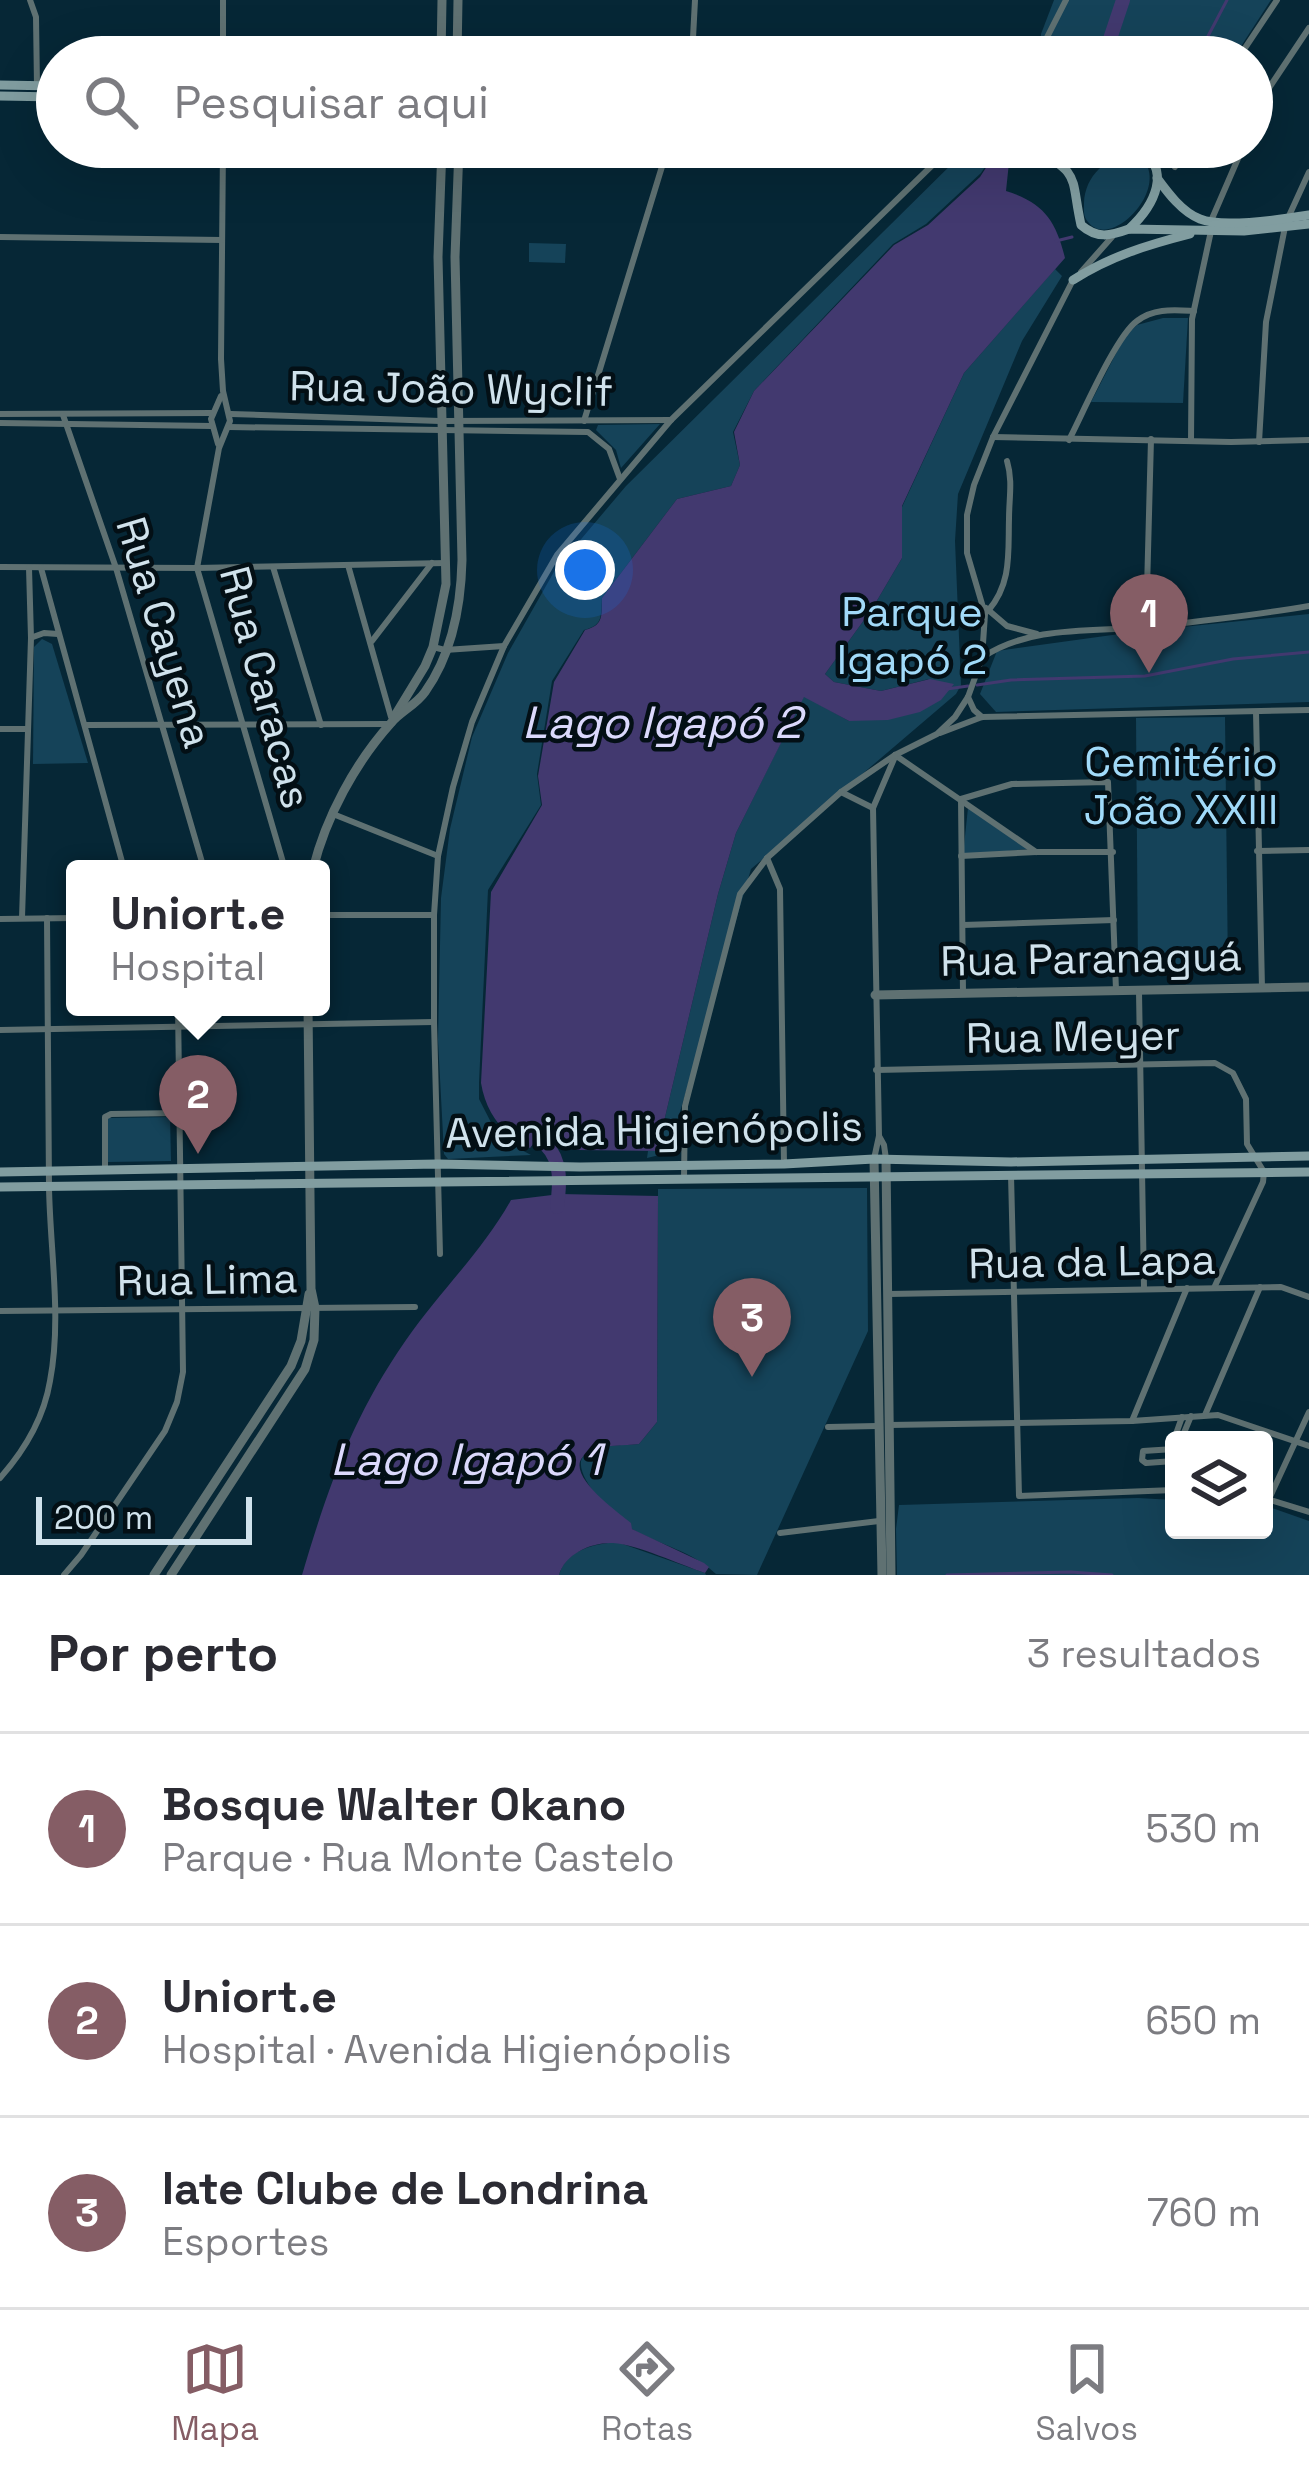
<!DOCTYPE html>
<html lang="pt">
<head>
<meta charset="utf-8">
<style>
	body { margin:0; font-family:"Space Grotesk",sans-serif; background:#f2f2f3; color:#2b2b33 }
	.controls { position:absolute; right:36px; bottom:36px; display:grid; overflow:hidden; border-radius:12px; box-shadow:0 12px 48px #0002 }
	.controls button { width:108px; height:108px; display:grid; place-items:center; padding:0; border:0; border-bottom:3px solid #e1e1e2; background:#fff; color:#2b2b33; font:60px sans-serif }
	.scale { position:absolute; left:36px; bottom:30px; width:216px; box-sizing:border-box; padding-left:12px; border:6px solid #d0e2ec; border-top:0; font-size:33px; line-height:42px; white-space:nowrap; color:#d0e2ec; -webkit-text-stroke:9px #030f15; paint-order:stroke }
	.you { position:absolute; left:585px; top:570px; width:42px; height:42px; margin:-30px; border:9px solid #fff; border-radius:50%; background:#1a73e8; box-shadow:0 0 0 18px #1a73e833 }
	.badge { display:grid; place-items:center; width:78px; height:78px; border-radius:50%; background:#855d65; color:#fff; font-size:39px; font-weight:700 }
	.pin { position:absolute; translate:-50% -99px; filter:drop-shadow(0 3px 6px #0008) }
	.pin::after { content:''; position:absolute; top:63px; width:42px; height:36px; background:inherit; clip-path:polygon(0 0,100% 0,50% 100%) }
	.popup { position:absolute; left:66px; top:860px; width:264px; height:156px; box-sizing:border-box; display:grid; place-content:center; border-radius:12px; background:#fff; filter:drop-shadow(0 3px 9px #0005); font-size:39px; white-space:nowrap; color:#7c7c81 }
	.popup b { font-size:45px; color:#2b2b33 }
	.popup::after { content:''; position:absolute; left:50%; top:100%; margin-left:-24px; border:24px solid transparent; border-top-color:#fff }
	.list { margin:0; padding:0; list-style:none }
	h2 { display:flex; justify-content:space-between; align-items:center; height:156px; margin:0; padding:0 48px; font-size:51px }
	h2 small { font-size:39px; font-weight:400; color:#7c7c81 }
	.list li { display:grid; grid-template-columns:78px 1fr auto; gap:36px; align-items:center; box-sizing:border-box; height:192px; padding:0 48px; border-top:3px solid #e1e1e2 }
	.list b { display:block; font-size:45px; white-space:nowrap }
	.list p { margin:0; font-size:39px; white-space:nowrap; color:#7c7c81 }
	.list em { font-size:39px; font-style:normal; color:#7c7c81 }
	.icon { flex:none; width:66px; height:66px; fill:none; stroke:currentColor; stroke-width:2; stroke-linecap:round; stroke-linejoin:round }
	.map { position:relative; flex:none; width:1309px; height:1575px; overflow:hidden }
	.search { position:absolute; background:#fff; box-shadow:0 12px 48px #0002; left:36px; right:36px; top:36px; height:132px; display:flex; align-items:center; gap:30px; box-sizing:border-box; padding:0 42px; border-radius:66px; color:#7c7c81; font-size:45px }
	.sheet { height:732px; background:#fff }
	nav { display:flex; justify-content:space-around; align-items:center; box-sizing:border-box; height:168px; border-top:3px solid #e1e1e2; background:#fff; font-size:33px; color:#7c7c81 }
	nav a { display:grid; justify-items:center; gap:6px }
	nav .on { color:#855d65 }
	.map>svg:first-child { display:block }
	.green { fill:#154359 }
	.water { fill:#42396f }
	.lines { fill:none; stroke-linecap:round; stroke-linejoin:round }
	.stream { stroke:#42396f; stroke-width:3 }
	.river { stroke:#42396f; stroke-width:14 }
	.minor { stroke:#5f7172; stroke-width:6 }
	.tertiary { stroke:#5f7172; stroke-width:9 }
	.secondary { stroke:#819da0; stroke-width:9 }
	.labels { text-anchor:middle; stroke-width:9; stroke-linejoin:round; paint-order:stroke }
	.street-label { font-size:42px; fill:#d0e2ec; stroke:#030f15 }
	.park-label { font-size:42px; fill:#a1daf9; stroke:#030f15 }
	.water-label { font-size:45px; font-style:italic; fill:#dbd9fc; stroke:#030f15 }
</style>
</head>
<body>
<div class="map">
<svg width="1309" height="1575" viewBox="0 0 1309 1575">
	<rect width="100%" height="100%" fill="#062736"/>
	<g class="green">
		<path d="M 1054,0 L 1271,0 L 1234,57 L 1041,57 L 1041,34 Z"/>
		<path d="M 969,147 L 994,147 L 996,150 L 981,173 L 926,224 L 893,244 L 754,391 L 733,432 L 740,465 L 731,486 L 677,499 L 602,598 C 600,614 605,625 584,630 L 552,681 L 537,774 L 541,805 L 488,890 L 479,1083 L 479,1099 L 499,1138 L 531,1155 L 448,1159 L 444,1154 L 438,1040 L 441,898 L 450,829 L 472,737 L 508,653 L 555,570 L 626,486 Z"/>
		<path d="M 1133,152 C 1181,177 1113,254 1088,222 C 1083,216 1084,211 1084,203 C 1085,176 1106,157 1133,152 Z"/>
		<path d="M 529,243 L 566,244 L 565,263 L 529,262 Z"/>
		<path d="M 1055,269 L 1062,276 L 1022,341 L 958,494 L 955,541 L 961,685 L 956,694 L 751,869 L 668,1153 L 647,1158 L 648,1151 L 657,1151 L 718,894 L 736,833 L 804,696 L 849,721 L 929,679 L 881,691 L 834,682 L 825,674 L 872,609 L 902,558 L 902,507 L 964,373 Z"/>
		<path d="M 1163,318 L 1188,318 L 1183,403 L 1091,402 L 1125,336 L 1137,325 Z"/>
		<path d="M 660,424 L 621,468 L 616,450 L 596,430 L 598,425 Z"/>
		<path d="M 1309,614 L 1309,702 L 996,712 L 980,694 L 997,651 L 1134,632 Z"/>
		<path d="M 42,639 L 52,644 L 88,763 L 33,764 L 34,647 Z"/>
		<path d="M 1225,717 L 1228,971 L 1138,972 L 1136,718 Z"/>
		<path d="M 968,808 L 1028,849 L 963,855 Z"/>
		<path d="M 170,1117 L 171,1161 L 108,1162 L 107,1118 Z"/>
		<path d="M 867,1188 L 868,1331 L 757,1575 L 716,1574 C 692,1551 660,1545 632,1529 C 618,1521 568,1473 584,1455 C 594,1443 625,1446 639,1444 L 657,1422 L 658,1189 Z"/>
		<path d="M 1138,1498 L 1174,1500 L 1174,1530 L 1264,1530 L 1264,1505 L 1309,1521 L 1309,1575 L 897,1575 L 896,1529 L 899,1505 Z"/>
		<path d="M 617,1542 L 705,1573 L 706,1575 L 559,1575 C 566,1550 593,1544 617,1542 Z"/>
	</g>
	<g class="water">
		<path d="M 998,149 L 1010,153 L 1006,191 C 1044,203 1056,221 1065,258 L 964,373 L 902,506 L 902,558 L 872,609 L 825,674 L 834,682 L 881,691 L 930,679 L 954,684 L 941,700 L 920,712 L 888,720 L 849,721 L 804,697 L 736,833 L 718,894 L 657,1151 L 577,1150 L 562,1135 L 549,1132 L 537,1139 L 530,1148 C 503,1135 486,1113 481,1083 L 491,892 L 542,805 L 538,776 L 554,682 L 585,630 C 605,625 601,614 602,598 L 677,499 L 731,486 L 740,465 L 734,432 L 754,391 L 894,245 L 928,225 L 980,177 Z"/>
		<path d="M 560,1194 L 658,1196 L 657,1422 L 639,1444 C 625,1446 604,1444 591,1451 C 554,1468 617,1511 631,1523 L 632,1529 L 704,1563 L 709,1567 L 705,1573 C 681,1565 636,1544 613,1543 C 591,1542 565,1554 559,1575 L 302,1575 C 328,1487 353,1416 406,1340 C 439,1292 482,1252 511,1200 Z"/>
	</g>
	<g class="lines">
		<g class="stream">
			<path d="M 1197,57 L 1227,0"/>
			<path d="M 1056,241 L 1072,237"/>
			<path d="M 977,685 L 1011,680 L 1145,676 L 1233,659 L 1309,652"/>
			<path d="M 947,689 L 968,686"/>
			<path d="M 947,1575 L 1071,1572 L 1112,1575"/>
		</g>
		<g class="river">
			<path d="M 1099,57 L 1110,39 L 1123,0"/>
			<path d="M 546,1145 C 562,1161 560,1184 557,1207"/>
		</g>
		<g class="minor">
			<path d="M 30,0 L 36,17 L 37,86"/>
			<path d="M 223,57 L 223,0"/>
			<path d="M 692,57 L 695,0"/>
			<path d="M 1037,57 L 1066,0"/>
			<path d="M 1239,57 L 1277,0"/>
			<path d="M 1252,126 L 1267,91 L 1309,28"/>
			<path d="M 223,147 L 221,359 L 223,391 L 230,421 L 219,448 L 197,568 L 285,869"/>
			<path d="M 1175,167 L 1185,147"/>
			<path d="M 1156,168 L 1164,147"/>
			<path d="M 1288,218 L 1309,172"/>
			<path d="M 1211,221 L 1243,147"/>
			<path d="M 0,237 L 222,240"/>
			<path d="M 1081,272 L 1112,237"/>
			<path d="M 0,414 L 213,413"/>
			<path d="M 231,414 L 440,421 L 671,420"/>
			<path d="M 63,415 L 116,568 L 204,869"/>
			<path d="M 584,421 L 668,147"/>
			<path d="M 0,423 L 212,426"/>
			<path d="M 229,427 L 588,432 L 609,449 L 620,479"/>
			<path d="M 993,437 L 1231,442 L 1309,440"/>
			<path d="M 1069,440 C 1083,413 1116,336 1137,321 C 1154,308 1173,310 1194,311"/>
			<path d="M 1191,441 L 1192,319 L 1211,231"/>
			<path d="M 1259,442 L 1266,322 L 1285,227"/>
			<path d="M 218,444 L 211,419 L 221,396"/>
			<path d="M 348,565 L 391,717"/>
			<path d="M 0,567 L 197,568 L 446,563"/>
			<path d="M 273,567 L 321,725"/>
			<path d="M 41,568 L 124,869"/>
			<path d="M 986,608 L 1007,626 L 1037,634"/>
			<path d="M 988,611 C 1012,583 1008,553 1009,519 C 1009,498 1013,481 1007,461"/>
			<path d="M 1146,627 L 1151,439"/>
			<path d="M 33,637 L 44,633 L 58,634"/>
			<path d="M 372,641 L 432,563"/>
			<path d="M 433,647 L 445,650 L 504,646"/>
			<path d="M 983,657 C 1031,625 1094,632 1149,627 C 1202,621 1256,615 1309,606"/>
			<path d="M 968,697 L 974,710 L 982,717"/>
			<path d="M 1256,712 L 1262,988"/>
			<path d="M 85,725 L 388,724"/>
			<path d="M 0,729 L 26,729"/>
			<path d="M 940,733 L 982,717 L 1309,710"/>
			<path d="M 895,755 L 1036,852"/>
			<path d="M 841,792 L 873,808"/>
			<path d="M 961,799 L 1012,784 L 1108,782 L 1116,990"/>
			<path d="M 961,799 L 963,993"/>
			<path d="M 333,814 L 438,856"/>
			<path d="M 1257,851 L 1309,850"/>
			<path d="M 961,856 L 1036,852 L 1113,852"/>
			<path d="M 767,858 L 780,889 L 784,1164"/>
			<path d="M 321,915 L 434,915"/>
			<path d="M 22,918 L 31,638 L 29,568"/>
			<path d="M 0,919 L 75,918"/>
			<path d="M 963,925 L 1114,920"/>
			<path d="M 1139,992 L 1144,1288"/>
			<path d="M 0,1030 L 434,1022"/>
			<path d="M 876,1070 L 1215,1063 L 1233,1073 L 1246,1099 L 1247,1144 L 1264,1172 L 1263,1182 L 1214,1288"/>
			<path d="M 879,1136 L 884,1145 L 886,1159"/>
			<path d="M 874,1159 L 879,1136 L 873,808 L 894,759"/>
			<path d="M 105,1170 L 105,1117 L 111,1114 L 180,1113"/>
			<path d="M 1011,1175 L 1019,1496 L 1174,1490"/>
			<path d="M 684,1178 L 685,1106 L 740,894 L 767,858 L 841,792 L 895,755 L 937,734 L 955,717 L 968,697 L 982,658 L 985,614 L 967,553 L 967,515 L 974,485 L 993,437 L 1072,282"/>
			<path d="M 440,1254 L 434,1022 L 434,915 L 438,856 L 453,787 L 472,722 L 504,646 L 557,555 L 671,420 L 951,147"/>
			<path d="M 889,1294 L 1281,1287 L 1309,1297"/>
			<path d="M 0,1311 L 415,1307"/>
			<path d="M 1205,1415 L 1260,1287"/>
			<path d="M 1132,1421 L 1187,1288"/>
			<path d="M 889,1425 L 1132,1421 L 1218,1415 L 1309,1446"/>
			<path d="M 828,1427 L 877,1426"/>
			<path d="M 1181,1440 L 1191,1416"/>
			<path d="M 1171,1448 L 1182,1417"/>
			<path d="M 1174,1449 L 1143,1451 L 1142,1460 L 1146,1463 L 1174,1461"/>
			<path d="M 0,1478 C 24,1451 44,1417 50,1381 C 62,1318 50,1250 49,1187 C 48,1097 48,1008 47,918"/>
			<path d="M 1264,1498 L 1309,1512"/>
			<path d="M 1269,1499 L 1309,1412"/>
			<path d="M 780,1533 L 879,1521"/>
			<path d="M 64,1575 L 81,1555 L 165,1431 L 177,1402 L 183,1372 L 178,1007"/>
		</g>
		<g class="tertiary">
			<path d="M 441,57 L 442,0"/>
			<path d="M 457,57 L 458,0"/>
			<path d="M 394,717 L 425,666 L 433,647 L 446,584 L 438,257 L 442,147"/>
			<path d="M 313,869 C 326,817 355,763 391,723 C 401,711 416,705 425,692 C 452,654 461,605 462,560 L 455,257 L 459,147"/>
			<path d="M 875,995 L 1309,987"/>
			<path d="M 874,1159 L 882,1575"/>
			<path d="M 886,1159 L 891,1575"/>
			<path d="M 154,1575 L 291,1366 L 301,1341 L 309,1294"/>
			<path d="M 171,1575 L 305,1369 L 314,1340 L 315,1308 L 311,1289 L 308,1007"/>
		</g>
		<g class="secondary">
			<path d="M 0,85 L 57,86"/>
			<path d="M 0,96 L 57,97"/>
			<path d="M 1032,147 C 1082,175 1070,175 1081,225 C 1097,239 1110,236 1129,229 L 1244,231 L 1309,224"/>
			<path d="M 1074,147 L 1096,155 L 1122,147"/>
			<path d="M 1157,178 C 1168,193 1182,212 1200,219 C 1222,228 1284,219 1309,215"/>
			<path d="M 1129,229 C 1154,206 1174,169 1137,147"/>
			<path d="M 1073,280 C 1111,256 1147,245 1190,234"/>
			<path d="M 0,1172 L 438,1164 L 580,1167 L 784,1164 L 874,1159 L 1011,1162 L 1309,1156"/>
			<path d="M 0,1187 L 1309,1172"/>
		</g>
	</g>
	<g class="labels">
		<g class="street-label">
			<text transform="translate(451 388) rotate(1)" y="15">Rua João Wyclif</text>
			<text transform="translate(165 632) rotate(73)" y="15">Rua Cayena</text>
			<text transform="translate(266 687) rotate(75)" y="15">Rua Caracas</text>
			<text transform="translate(1091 958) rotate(-1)" y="15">Rua Paranaguá</text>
			<text transform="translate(1073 1036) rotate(-1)" y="15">Rua Meyer</text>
			<text transform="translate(654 1129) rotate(-1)" y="15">Avenida Higienópolis</text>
			<text transform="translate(1092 1261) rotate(-1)" y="15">Rua da Lapa</text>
			<text transform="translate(207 1279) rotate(-1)" y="15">Rua Lima</text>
		</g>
		<g class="park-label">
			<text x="912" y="626">Parque<tspan x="912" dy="48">Igapó 2</tspan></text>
			<text x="1181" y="776">Cemitério<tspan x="1181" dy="48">João XXIII</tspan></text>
		</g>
		<g class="water-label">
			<text x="662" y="738">Lago Igapó 2</text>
			<text x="466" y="1475">Lago Igapó 1</text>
		</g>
	</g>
</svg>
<div class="controls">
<button><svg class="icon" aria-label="layers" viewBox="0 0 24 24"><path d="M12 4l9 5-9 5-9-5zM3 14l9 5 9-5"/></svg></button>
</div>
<div class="scale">200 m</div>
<div class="you"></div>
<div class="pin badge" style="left:1149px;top:673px">1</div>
<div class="pin badge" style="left:198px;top:1154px">2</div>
<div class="popup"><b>Uniort.e</b>Hospital</div>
<div class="pin badge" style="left:752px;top:1377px">3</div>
<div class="search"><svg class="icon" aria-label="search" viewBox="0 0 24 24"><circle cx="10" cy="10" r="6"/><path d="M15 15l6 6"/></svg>Pesquisar aqui</div>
</div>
<section class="sheet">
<h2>Por perto<small>3 resultados</small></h2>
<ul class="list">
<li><span class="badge">1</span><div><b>Bosque Walter Okano</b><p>Parque · Rua Monte Castelo</p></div><em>530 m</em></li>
<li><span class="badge">2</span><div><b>Uniort.e</b><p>Hospital · Avenida Higienópolis</p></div><em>650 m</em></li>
<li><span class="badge">3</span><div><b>Iate Clube de Londrina</b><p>Esportes</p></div><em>760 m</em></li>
</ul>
</section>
<nav>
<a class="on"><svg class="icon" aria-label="map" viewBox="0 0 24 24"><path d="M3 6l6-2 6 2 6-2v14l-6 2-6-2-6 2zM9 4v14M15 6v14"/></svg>Mapa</a>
<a><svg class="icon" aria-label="directions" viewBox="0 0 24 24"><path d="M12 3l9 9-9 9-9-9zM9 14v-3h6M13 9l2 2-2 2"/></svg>Rotas</a>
<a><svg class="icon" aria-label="saved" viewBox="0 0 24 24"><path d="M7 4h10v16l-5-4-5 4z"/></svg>Salvos</a>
</nav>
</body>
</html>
